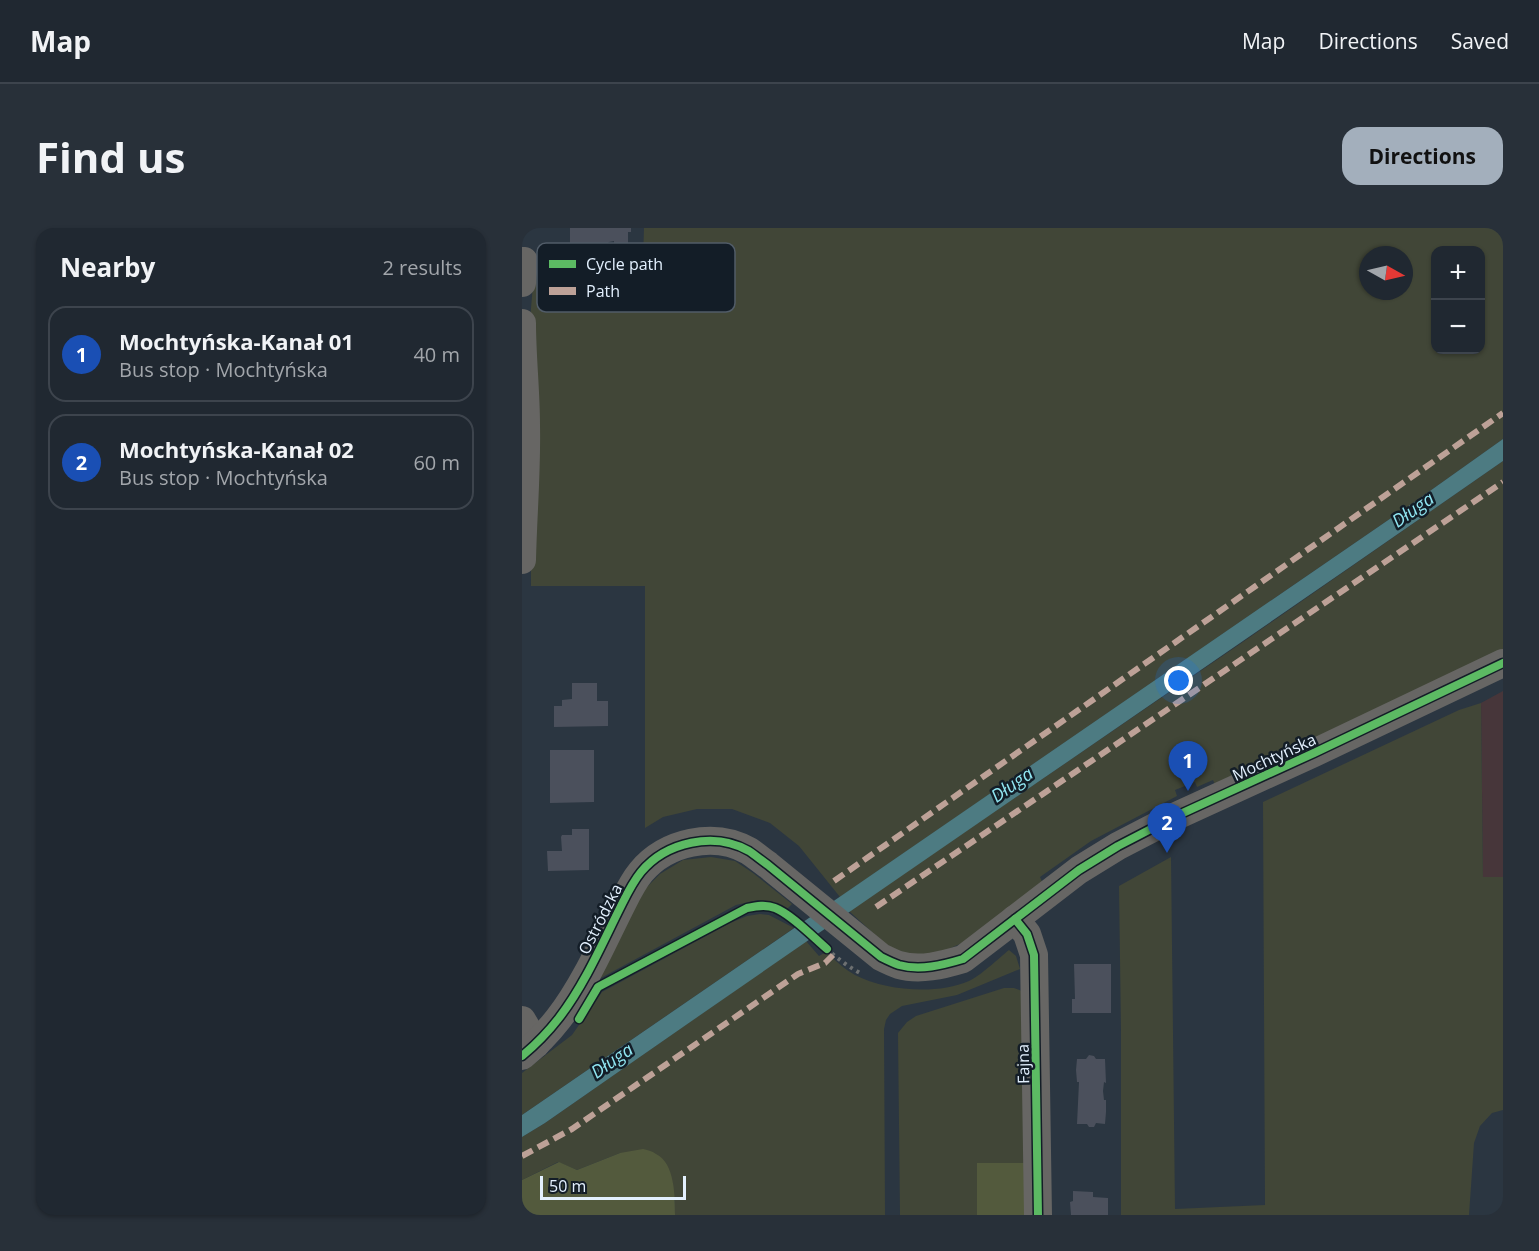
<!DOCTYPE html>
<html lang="en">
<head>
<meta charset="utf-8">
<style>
	body { margin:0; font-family:"Open Sans",sans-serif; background:#283039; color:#f1f3f6 }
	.controls { position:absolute; right:18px; top:18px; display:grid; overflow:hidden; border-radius:12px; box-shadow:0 2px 4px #0004 }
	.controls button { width:54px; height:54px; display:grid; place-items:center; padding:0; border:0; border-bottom:2px solid #3d444d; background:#202831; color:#f1f3f6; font:30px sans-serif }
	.compass { position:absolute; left:837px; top:18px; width:54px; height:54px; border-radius:50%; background:#202831; box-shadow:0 2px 4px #0004; rotate:98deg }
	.scale { position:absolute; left:18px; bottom:15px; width:146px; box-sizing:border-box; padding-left:6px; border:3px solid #e3f0fe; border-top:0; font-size:16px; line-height:21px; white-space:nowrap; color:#e3f0fe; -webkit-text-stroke:4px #131d27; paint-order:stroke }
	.you { position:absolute; left:657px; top:453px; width:21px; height:21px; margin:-15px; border:4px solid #fff; border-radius:50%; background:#1a73e8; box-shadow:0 0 0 9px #1a73e833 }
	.badge { display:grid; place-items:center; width:39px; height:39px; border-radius:50%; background:#a3afbc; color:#fff; font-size:20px; font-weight:700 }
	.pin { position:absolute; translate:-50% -50px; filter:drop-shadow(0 2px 3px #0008) }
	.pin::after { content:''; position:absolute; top:32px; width:21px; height:18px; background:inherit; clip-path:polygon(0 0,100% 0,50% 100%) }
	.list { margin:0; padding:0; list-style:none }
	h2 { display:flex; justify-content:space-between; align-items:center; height:78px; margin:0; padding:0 24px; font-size:26px }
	h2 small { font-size:20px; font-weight:400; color:#a2a6ab }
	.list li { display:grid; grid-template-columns:39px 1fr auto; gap:18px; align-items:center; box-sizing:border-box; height:96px; margin:0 12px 12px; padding:0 12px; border:2px solid #3d444d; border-radius:18px }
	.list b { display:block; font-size:22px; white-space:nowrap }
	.list p { margin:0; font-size:20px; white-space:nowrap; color:#a2a6ab }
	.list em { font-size:20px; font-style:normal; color:#a2a6ab }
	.map { position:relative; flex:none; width:981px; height:987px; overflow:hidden; border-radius:18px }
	header { display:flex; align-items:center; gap:36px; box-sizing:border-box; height:84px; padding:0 30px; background:#202831; border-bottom:2px solid #3d444d }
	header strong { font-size:28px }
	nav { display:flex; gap:33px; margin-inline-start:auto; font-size:21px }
	.intro { display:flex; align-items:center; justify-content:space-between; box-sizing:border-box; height:144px; padding:0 36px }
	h1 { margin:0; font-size:42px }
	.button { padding:15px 27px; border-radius:18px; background:#a3afbc; color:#111; font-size:21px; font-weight:700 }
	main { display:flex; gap:36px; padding:0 36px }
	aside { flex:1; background:#202831; border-radius:18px; box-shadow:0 2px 4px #0004 }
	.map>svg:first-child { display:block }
	.commercial { fill:#47363a }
	.green { fill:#414637; fill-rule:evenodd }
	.forest { fill:#535a3d }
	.water { fill:#4d7b82 }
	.building { fill:#4b505c }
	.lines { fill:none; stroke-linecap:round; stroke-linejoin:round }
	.path { stroke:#6d7071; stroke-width:4; stroke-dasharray:3 4.5; stroke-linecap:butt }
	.minor { stroke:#676664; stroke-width:28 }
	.quiet { stroke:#bda197; stroke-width:6; stroke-dasharray:12 6; stroke-linecap:butt }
	.cycleway-casing { stroke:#131d27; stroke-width:11 }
	.cycleway { stroke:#5cba63; stroke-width:8 }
	.labels { text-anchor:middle; stroke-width:5; stroke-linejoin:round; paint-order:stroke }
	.street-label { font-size:16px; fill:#e3f0fe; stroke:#131d27 }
	.water-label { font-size:18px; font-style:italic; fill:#91e7f3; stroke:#131d27 }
	.key { fill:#131d27; stroke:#515c68; stroke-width:1.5 }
	.key-label { font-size:16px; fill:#e3f0fe }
</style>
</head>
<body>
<header>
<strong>Map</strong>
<nav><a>Map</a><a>Directions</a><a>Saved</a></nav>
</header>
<div class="intro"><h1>Find us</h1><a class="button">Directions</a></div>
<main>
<aside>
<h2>Nearby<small>2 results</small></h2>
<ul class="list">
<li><span class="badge" style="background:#1a4fb4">1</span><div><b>Mochtyńska-Kanał 01</b><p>Bus stop · Mochtyńska</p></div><em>40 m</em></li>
<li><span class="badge" style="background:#1a4fb4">2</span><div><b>Mochtyńska-Kanał 02</b><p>Bus stop · Mochtyńska</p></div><em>60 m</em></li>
</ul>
</aside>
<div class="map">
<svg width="981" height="987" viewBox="0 0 981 987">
	<rect width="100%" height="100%" fill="#2b3641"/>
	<path class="commercial" d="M 981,463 L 981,649 L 961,649 L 959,475 Z"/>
	<g class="green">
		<path d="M 122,0 L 981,0 L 981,211 L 891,275 L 318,669 L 277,618 L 248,595 L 210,581 L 175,581 L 141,589 L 123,600 L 123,358 L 9,358 L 8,92 L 13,33 L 121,32 ZM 914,22 L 958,22 L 958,122 L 914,122 ZM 846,27 L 882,27 L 882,63 L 846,63 Z"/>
		<path d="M 981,233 L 981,424 L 694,559 L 691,552 L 675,559 L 673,554 L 653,562 L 655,568 L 569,613 L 518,649 L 522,658 L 440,715 L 422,723 L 402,728 L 378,725 L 361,714 L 327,683 L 718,416 Z"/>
		<path d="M 959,475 L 961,649 L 981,649 L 981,882 L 970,885 L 958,898 L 952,915 L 947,987 L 599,987 L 599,803 L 597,658 L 649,629 L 653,981 L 743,977 L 741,574 L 937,482 Z"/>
		<path d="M 189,629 L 213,633 L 231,645 L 270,676 L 265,681 L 236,672 L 214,677 L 75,752 L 121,663 L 138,646 L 161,632 Z"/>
		<path d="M 238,686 L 247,687 L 272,700 L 0,887 L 0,845 L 50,807 L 80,764 L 208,695 L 225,688 Z"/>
		<path d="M 284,713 L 297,728 L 304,724 C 313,732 322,741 333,747 C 364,763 415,767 447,753 C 457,749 477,730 487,722 L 494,728 L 498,741 L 435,767 L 380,778 L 368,786 L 364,792 L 362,801 L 363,987 L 153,987 L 153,970 L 98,925 L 55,942 L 36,934 L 0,952 L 0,909 L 23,895 Z"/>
		<path d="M 482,760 L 492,760 L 500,763 L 502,935 L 455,935 L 455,987 L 378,987 L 376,805 L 385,794 L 394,788 Z"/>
	</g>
	<g class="forest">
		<path d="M 121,921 C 125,922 130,923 134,926 C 153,935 153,969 153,987 L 0,987 L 0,952 L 37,934 L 55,942 L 98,925 Z"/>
		<rect x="455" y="935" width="47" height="52"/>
	</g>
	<path class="water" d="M 981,211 L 981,233 C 662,455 341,673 23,895 L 0,909 L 0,887 L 891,275 Z"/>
	<g class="building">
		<path d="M 48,0 L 109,0 L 109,4 L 106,4 L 106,15 L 92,15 L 92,13 L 87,14 L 79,21 L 74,15 L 48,16 Z"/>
		<path d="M 50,455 L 75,455 L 75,473 L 86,473 L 86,498 L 32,499 L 32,478 L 40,478 L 40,472 L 50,471 Z"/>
		<path d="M 28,522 L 72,522 L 72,574 L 28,575 Z"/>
		<path d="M 50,601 L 67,601 L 67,642 L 26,643 L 25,623 L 40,623 L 39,609 L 40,607 L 50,607 Z"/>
		<path d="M 552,736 L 589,736 L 589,785 L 550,785 L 550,771 L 553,771 Z"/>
		<path d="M 567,827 L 572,828 L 574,831 L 583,831 L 584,855 L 582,854 L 581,863 L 582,872 L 584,872 L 584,884 L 583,896 L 574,895 L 572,899 L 567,899 L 565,896 L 555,896 L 557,854 L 555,854 L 554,842 L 555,831 L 564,831 Z"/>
		<path d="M 551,963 L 571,964 L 571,969 L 586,970 L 586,987 L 549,987 L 548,974 L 551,973 Z"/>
	</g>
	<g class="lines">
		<path class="path" d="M 89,751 L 217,684 C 228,679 241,675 253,680 C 263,684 271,692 279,699 C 298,715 316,733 338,745"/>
		<g class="minor">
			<path d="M 0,55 L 2,33"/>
			<path d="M 0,95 C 0,129 4,163 4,197 C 5,242 1,287 0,332"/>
			<path d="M 493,691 L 505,706 L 512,727 L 516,987"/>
			<path d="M 0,792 L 14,816"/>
			<path d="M 0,828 C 29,804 47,779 65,746 C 77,724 87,702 98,680 C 104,668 110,655 119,644 C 144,614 192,603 227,623 C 233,627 239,632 246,637 L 359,729 C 365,732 371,735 377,737 C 398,743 421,737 441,731 L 557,642 L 596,618 L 652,589 L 792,525 L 981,435"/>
		</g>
		<g class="quiet">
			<path d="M 312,653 L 981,185"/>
			<path d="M 354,679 L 981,254"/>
			<path d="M 0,928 L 50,901 L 276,746 L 303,735 L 311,727"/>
		</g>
		<defs>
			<g id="cycleway">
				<path d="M 493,691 L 505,706 L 512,727 L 516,987"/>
				<path d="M 57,791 L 76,759 L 225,680 C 234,678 244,676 253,680 C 269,686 291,709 305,721"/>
				<path d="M 0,828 C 29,804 47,779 65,746 C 77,724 87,702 98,680 C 104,668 110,655 119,644 C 144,614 192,603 227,623 C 233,627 239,632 246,637 L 359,729 C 365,732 371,735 377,737 C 398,743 421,737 441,731 L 557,642 L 596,618 L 652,589 L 792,525 L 981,435"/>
			</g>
		</defs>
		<use href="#cycleway" class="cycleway-casing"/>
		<use href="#cycleway" class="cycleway"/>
	</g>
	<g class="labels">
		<g class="street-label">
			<text transform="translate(752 529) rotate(-25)" y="6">Mochtyńska</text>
			<text transform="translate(78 691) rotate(-63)" y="6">Ostródzka</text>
			<text transform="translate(501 836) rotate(-91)" y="6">Fajna</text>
		</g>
		<g class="water-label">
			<text transform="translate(891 282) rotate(-35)" y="6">Długa</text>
			<text transform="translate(490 557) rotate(-35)" y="6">Długa</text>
			<text transform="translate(90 833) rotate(-35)" y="6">Długa</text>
		</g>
	</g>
	<rect x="15" y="15" width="198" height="69" rx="9" class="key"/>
	<rect x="27" y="32" width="27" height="8" fill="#5cba63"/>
	<rect x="27" y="59" width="27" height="8" fill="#bda197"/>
	<g class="key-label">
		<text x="64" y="42">Cycle path</text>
		<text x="64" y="69">Path</text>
	</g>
</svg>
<div class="controls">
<button>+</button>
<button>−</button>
</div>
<svg class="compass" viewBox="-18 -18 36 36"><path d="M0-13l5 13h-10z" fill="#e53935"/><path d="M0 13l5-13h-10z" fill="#a2a6ab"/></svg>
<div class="scale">50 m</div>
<div class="you"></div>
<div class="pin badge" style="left:666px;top:563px;background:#1a4fb4">1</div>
<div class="pin badge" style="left:645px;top:625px;background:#1a4fb4">2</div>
</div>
</main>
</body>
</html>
